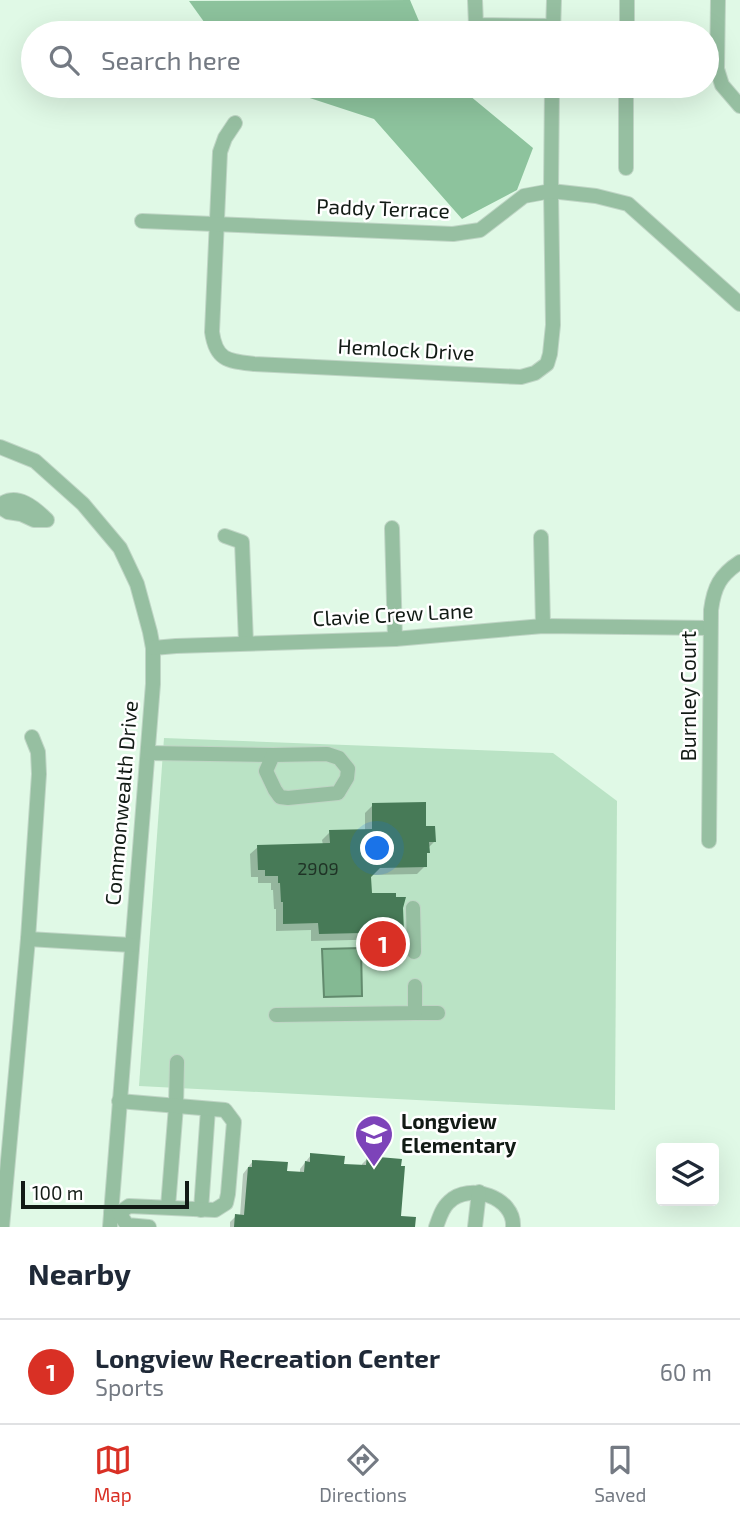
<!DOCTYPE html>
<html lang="en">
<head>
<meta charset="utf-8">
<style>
	body { margin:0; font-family:"Exo 2",sans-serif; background:#f2f2f3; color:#1f2937 }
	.controls { position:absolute; right:21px; bottom:21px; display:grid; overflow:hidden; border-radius:7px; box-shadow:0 7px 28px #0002 }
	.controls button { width:63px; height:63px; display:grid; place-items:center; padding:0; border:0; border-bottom:2px solid #e0e1e3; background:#fff; color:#1f2937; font:35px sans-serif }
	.scale { position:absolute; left:21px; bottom:18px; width:168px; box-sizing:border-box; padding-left:7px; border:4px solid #121b15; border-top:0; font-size:19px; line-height:24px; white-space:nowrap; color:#121b15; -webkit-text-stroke:5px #fff; paint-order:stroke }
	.you { position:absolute; left:378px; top:849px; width:24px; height:24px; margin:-18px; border:5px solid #fff; border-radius:50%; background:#1a73e8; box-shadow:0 0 0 10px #1a73e833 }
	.badge { display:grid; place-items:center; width:46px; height:46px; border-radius:50%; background:#d93025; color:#fff; font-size:23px; font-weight:700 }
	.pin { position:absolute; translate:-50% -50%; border:4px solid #fff; box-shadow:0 2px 7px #0006 }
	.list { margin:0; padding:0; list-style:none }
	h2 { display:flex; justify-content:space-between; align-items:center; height:91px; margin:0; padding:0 28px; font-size:30px }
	h2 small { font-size:23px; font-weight:400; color:#747a83 }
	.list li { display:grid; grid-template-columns:46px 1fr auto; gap:21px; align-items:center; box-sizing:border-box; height:105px; padding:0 28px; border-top:2px solid #e0e1e3 }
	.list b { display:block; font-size:26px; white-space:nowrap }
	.list p { margin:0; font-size:23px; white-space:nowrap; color:#747a83 }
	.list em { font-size:23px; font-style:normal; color:#747a83 }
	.icon { flex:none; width:38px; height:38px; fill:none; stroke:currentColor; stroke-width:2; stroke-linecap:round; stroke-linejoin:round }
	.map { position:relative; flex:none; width:740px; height:1227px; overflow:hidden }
	.search { position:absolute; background:#fff; box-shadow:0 7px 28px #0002; left:21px; right:21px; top:21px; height:77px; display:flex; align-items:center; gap:18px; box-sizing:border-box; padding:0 24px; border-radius:38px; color:#747a83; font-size:26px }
	.sheet { height:196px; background:#fff }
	nav { display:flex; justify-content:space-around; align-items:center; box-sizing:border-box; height:98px; border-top:2px solid #e0e1e3; background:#fff; font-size:19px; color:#747a83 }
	nav a { display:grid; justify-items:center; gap:4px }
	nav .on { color:#d93025 }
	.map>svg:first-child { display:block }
	.green { fill:#bae3c5 }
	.forest { fill:#8dc39d }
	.water { fill:#84b993; stroke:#628a6d; stroke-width:2 }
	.shadow { fill:#0003 }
	.building { fill:#477a57 }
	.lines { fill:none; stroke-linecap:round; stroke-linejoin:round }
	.minor-casing { stroke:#bfd5c5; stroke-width:16 }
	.minor { stroke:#96bfa1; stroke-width:14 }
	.labels { text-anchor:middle; stroke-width:5; stroke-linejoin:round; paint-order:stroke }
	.number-label { font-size:18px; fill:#1f3326 }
	.street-label { font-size:21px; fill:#121b15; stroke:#fff }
	.poi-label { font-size:21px; font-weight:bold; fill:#121b15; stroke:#fff; text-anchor:start }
</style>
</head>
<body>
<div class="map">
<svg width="740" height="1227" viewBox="0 0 740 1227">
	<rect width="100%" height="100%" fill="#e0f9e6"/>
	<path class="green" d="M 164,738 L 553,753 L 617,801 L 615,1110 L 139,1086 Z"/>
	<g class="forest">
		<path d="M 410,0 L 424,33 L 212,33 L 189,1 Z"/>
		<path d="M 273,86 L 458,86 L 533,148 L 517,190 L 462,219 L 374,119 Z"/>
	</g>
	<path class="water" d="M 361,948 L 362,996 L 324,997 L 322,949 Z"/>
	<g class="shadow">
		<path d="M 373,805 L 424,828 L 434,842 L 428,848 L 428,852 L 425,855 L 425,866 L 417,874 L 371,875 L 370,895 L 402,908 L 402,932 L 394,939 L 311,941 L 311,930 L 276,931 L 276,909 L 274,909 L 273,890 L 271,890 L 271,883 L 258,883 L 258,877 L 251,877 L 250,854 L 258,847 L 323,845 L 322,840 L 330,832 L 365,831 L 365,813 Z"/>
		<path d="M 311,1155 L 342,1166 L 362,1166 L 362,1164 L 368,1158 L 399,1217 L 413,1227 L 230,1227 L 230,1222 L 236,1216 L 240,1216 L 243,1174 L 253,1161 L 285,1172 L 300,1173 L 300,1169 Z"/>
	</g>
	<g class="building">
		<path d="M 426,802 L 426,826 L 435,826 L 436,842 L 429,842 L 430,853 L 427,853 L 427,867 L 380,868 L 371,877 L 372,893 L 396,893 L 396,897 L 406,897 L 403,908 L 404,932 L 319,934 L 318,923 L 283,924 L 283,902 L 281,902 L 280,883 L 278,883 L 278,876 L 265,876 L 265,870 L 258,870 L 257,845 L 330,843 L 329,830 L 372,829 L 372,803 Z"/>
		<path d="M 310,1153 L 345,1156 L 344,1164 L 366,1165 L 367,1156 L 402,1159 L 401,1166 L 405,1166 L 401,1216 L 416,1217 L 415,1227 L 234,1227 L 235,1214 L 244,1215 L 248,1167 L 252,1167 L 252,1160 L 288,1162 L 287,1171 L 304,1172 L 305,1161 L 310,1162 Z"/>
	</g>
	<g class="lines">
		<defs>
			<g id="minor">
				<path d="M 475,0 L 476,25 L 553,26"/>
				<path d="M 718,0 L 717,69 L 722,85 L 740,106"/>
				<path d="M 553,33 L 554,0"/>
				<path d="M 627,33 L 627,0"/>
				<path d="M 235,123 L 225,138 L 220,152 L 212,332 C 216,361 229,361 254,364 L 521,377 L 535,373 L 547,364 L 550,354 L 553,325 L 551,191 L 552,86"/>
				<path d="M 626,168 L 626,86"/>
				<path d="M 142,221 L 453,234 L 480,230 L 524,196 L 551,191 L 596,196 L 628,204 L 740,304"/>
				<path d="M 0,447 L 35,461 L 83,504 L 120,548 L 137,584 L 150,632 L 153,648 L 153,684 L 110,1227"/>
				<path d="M 0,505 C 17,492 35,508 47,520 L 34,520 L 21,514 L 8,512 L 0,507"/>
				<path d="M 392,528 L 395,639"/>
				<path d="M 225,536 L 242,542 L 246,643"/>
				<path d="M 541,537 L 543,626"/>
				<path d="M 153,648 L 176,646 L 395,639 L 543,626 L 710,628"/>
				<path d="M 148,753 L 273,755"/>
				<path d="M 327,754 L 339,758 L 348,769 L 347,778 L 338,793 L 288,798 L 280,797 L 275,790 L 266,771 L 273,755 Z"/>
				<path d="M 709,841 L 711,610 C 714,587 720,575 740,562"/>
				<path d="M 413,908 L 414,952"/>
				<path d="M 28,939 L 131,945"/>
				<path d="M 415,1013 L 438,1013"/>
				<path d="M 276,1015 L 415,1013 L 415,986"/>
				<path d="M 168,1207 L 176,1106 L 177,1062"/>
				<path d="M 201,1210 L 208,1109"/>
				<path d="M 111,1213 L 119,1213 L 129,1206 L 215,1210 L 226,1203 L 228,1194 L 234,1122 L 225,1110 L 119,1101"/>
				<path d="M 119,1213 L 127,1225 L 149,1227"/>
				<path d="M 2,1227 L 28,939 L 39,774 L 38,752 L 32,737"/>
				<path d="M 436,1227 C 439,1219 442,1208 449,1202 C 469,1182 515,1197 513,1227"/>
				<path d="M 475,1227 L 479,1192"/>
			</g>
		</defs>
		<use href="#minor" class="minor-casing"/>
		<use href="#minor" class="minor"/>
	</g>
	<defs>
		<symbol id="school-pin" viewBox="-11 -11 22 30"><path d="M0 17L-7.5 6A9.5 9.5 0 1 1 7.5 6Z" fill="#7d43b9" stroke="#fff"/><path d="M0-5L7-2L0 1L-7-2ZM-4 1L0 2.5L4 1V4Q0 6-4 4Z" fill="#fff"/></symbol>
	</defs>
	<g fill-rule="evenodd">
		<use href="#school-pin" x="352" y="1112" width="44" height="60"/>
	</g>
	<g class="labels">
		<g class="number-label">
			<text x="318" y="875">2909</text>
		</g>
		<g class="street-label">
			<text transform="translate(383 209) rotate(2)" y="7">Paddy Terrace</text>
			<text transform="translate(406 350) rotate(3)" y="7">Hemlock Drive</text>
			<text transform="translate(393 615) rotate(-3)" y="7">Clavie Crew Lane</text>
			<text transform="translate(689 696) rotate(-90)" y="7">Burnley Court</text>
			<text transform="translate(122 803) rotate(-85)" y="7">Commonwealth Drive</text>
		</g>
		<g class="poi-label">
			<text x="401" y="1129">Longview<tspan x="401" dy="24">Elementary</tspan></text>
		</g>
	</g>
</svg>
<div class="controls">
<button><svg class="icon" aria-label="layers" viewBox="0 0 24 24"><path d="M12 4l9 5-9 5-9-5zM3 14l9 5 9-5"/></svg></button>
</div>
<div class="scale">100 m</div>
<div class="you"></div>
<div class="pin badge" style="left:383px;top:944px">1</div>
<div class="search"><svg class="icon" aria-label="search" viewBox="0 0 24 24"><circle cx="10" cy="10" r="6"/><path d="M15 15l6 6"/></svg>Search here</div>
</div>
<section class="sheet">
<h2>Nearby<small></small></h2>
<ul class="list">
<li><span class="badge">1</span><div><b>Longview Recreation Center</b><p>Sports</p></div><em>60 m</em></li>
</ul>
</section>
<nav>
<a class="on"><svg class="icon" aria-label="map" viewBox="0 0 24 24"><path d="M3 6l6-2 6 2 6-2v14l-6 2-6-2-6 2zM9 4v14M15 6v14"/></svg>Map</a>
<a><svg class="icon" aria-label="directions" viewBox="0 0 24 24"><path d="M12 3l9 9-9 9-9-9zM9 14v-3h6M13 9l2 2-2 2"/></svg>Directions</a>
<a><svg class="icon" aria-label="saved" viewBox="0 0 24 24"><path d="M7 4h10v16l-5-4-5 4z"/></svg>Saved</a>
</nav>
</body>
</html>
